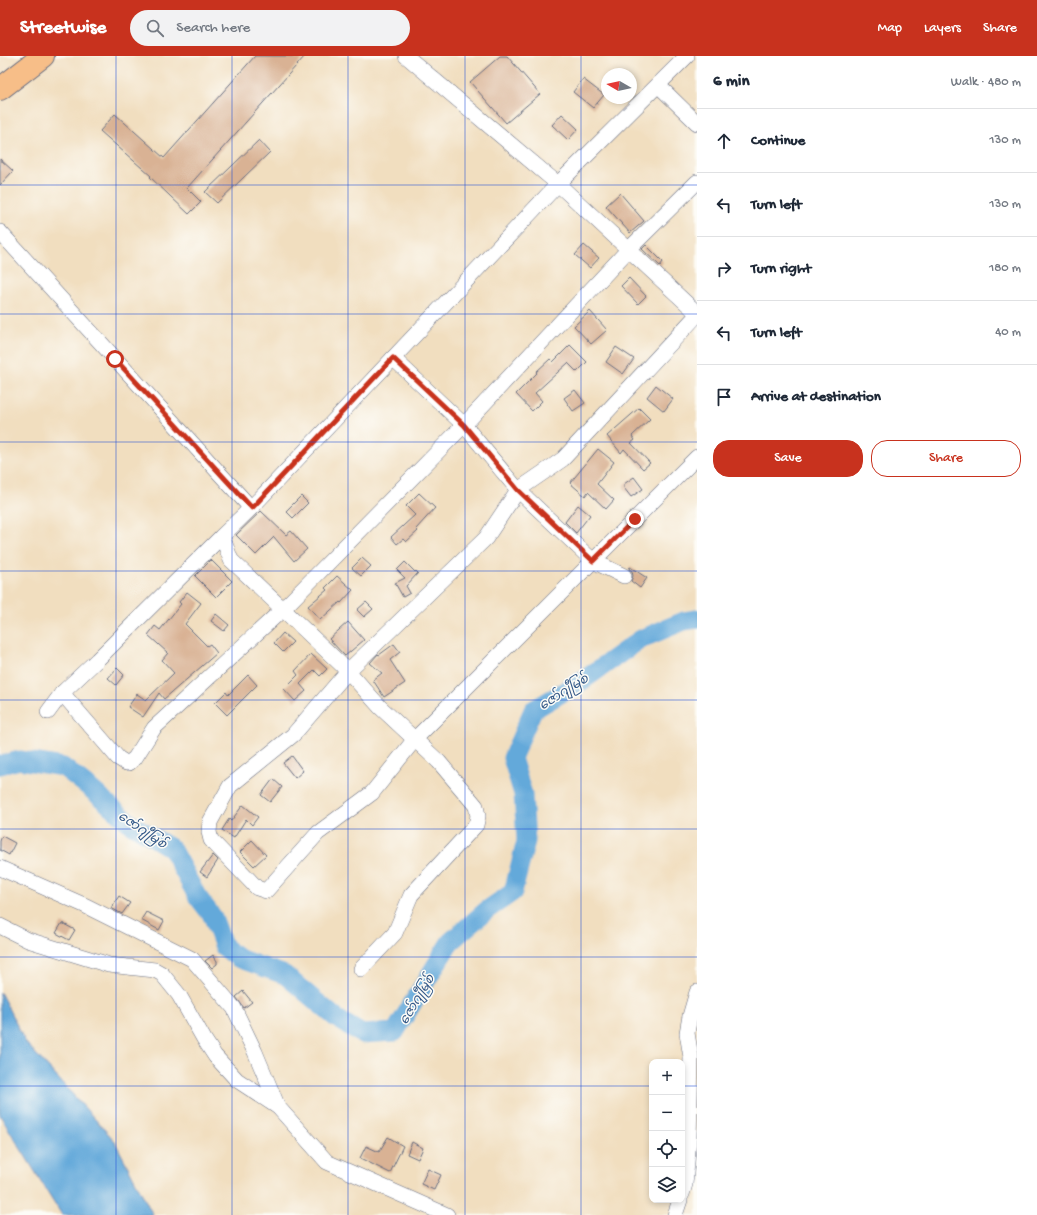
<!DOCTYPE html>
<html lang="en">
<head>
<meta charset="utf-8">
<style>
	body { margin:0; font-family:"Gochi Hand","Noto Sans Myanmar",sans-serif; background:#f2f2f3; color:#1f2937 }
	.controls { position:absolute; right:12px; bottom:12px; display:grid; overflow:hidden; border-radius:8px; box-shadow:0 2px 6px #0003 }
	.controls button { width:36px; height:36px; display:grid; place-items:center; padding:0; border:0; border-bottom:1px solid #e0e1e3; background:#fff; color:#1f2937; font:20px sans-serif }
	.compass { position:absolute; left:601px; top:12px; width:36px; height:36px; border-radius:50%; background:#fff; box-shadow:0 2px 6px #0003; rotate:279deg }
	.stop { position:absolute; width:12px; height:12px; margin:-9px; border:3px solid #c8321e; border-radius:50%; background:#fff }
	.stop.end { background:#c8321e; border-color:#fff; box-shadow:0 1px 4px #0008 }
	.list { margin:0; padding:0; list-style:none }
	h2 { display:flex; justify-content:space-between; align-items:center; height:52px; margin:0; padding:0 16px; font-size:17px }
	h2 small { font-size:13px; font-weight:400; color:#747a83 }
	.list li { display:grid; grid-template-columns:26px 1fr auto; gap:12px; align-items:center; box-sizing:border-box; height:64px; padding:0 16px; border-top:1px solid #e0e1e3 }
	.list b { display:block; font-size:15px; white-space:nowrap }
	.list em { font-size:13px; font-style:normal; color:#747a83 }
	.actions { display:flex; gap:8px; padding:12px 16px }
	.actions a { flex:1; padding:9px 0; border:1px solid #c8321e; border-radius:16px; text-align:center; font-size:14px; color:#c8321e }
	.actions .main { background:#c8321e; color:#fff }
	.icon { flex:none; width:22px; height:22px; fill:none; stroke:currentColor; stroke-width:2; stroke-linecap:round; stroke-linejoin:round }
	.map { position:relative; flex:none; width:697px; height:1159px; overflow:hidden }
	header { display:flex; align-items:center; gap:24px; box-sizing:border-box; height:56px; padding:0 20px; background:#c8321e; color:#fff }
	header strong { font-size:19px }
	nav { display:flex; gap:22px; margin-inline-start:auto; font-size:14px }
	.search { width:280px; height:36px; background:#f2f2f3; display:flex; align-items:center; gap:10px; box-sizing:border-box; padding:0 14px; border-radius:22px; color:#747a83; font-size:15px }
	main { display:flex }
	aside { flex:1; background:#fff }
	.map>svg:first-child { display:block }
	.water { fill:#64a9da; stroke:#406c9c }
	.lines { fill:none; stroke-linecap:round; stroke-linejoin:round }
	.river { stroke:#64a9da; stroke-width:19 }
	.building { fill:#d9b294 }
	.minor-casing { stroke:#666c80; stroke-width:16 }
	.highway-casing { stroke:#666c80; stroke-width:24 }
	.minor { stroke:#fff; stroke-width:15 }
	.highway { stroke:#f7be88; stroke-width:22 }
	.route { stroke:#c8321e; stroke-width:5 }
	.grid { fill:none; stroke:#1d4ed8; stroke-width:1; stroke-opacity:0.55 }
	.labels { text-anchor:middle; stroke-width:3; stroke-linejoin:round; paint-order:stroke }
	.water-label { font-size:13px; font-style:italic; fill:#355a89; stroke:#fdfcf7 }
</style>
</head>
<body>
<header>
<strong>Streetwise</strong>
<div class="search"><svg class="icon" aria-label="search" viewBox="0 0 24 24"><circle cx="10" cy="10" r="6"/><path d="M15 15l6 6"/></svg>Search here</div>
<nav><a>Map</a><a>Layers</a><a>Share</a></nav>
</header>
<main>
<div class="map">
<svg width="697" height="1159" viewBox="0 0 697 1159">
	<rect width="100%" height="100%" fill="#fdfcf7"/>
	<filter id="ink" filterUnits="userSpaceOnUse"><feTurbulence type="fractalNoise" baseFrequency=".025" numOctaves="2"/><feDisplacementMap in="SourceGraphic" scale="8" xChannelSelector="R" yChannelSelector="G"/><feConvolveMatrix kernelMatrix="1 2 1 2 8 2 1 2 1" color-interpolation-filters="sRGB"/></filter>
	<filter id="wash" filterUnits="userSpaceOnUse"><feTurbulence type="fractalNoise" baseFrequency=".012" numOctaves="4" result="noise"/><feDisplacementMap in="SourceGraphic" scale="16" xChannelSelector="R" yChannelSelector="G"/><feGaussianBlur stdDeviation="0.9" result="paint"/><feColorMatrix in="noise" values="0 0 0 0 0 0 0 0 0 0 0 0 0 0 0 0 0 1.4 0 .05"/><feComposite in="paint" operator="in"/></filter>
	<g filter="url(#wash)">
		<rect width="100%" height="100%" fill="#f1debf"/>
		<path class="water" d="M 0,936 L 26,987 L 114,1084 L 153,1159 L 62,1159 L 9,1074 L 0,1059 Z"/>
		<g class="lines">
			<path class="river" d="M 0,709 L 20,704 L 63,711 L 91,733 L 131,768 L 171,792 L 197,840 L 213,861 L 224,891 L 238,902 L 285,919 L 336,962 L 362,978 L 395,976 L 450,886 L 487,854 L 513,836 L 526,785 L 523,738 L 512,702 L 533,654 L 582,625 L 641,583 L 684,565 L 697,563"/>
		</g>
		<g id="blocks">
			<g class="building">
				<path d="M 255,0 L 305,0 L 187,132 L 201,146 L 189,158 L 150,121 L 151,120 L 100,75 L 115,58 L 164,102 Z"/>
				<path d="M 500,0 L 507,0 L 540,38 L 506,67 L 470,26 Z"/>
				<path d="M 583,23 L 604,39 L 593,52 L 573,36 Z"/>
				<path d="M 562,58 L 578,73 L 568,84 L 552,69 Z"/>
				<path d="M 259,84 L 270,96 L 217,147 L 205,136 Z"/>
				<path d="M 0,103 L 13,115 L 0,129 Z"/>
				<path d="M 620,137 L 644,165 L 630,177 L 606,150 Z"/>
				<path d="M 584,189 L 599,202 L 590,212 L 575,199 Z"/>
				<path d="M 646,189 L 663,206 L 660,210 L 642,193 Z"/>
				<path d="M 629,222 L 646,240 L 638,248 L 621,230 Z"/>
				<path d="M 590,255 L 607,274 L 591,288 L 574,270 Z"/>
				<path d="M 570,289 L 587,306 L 577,316 L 568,307 L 535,337 L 542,345 L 532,355 L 516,338 L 537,317 L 536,316 L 550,303 L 553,306 Z"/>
				<path d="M 616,291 L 634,303 L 623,318 L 606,306 Z"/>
				<path d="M 656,329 L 673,343 L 664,355 L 647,341 Z"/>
				<path d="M 575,334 L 585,347 L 573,355 L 564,342 Z"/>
				<path d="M 639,352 L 650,363 L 632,380 L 635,384 L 631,387 L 650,407 L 643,413 L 624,393 L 621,397 L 607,380 Z"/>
				<path d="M 598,393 L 614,406 L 597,428 L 614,444 L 606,453 L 588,436 L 585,440 L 570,427 Z"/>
				<path d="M 634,421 L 643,433 L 631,441 L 624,432 L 624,428 Z"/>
				<path d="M 419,437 L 435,452 L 416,473 L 418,475 L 406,486 L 403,483 L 397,488 L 391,481 L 415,459 L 406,450 Z"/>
				<path d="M 301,440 L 308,447 L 293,462 L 286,455 Z"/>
				<path d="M 578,449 L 590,459 L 576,477 L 565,466 Z"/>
				<path d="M 261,455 L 286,479 L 291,475 L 307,493 L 294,505 L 274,481 L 256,499 L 236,479 Z"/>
				<path d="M 362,502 L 371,510 L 361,520 L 352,512 Z"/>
				<path d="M 211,504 L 232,525 L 216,541 L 195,520 Z"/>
				<path d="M 405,506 L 415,516 L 416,515 L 418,517 L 406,530 L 410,537 L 403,541 L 395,527 L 405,522 L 397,514 Z"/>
				<path d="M 630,511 L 647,522 L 640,532 L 631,525 L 633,520 L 632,515 L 629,513 Z"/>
				<path d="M 337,520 L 353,534 L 341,547 L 340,546 L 320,564 L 308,550 L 327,534 L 325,532 Z"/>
				<path d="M 187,536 L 201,547 L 185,568 L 207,590 L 210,588 L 217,597 L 164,643 L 159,637 L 143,661 L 128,651 L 137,638 L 146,644 L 174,617 L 162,604 L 168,597 L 148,579 L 155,570 L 160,574 L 181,548 L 179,546 Z"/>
				<path d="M 366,546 L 373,553 L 364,561 L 357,554 Z"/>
				<path d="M 216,558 L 229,569 L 224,575 L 211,565 Z"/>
				<path d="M 348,566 L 364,584 L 345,600 L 329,583 Z"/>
				<path d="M 283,577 L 293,586 L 283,596 L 274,587 Z"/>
				<path d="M 394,588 L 400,596 L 390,604 L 405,627 L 384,641 L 373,624 L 382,617 L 370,607 L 378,598 L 379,599 Z"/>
				<path d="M 311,598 L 327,613 L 320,620 L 314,614 L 300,628 L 306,635 L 295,645 L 284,633 L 298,619 L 295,615 Z"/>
				<path d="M 117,612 L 124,619 L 116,629 L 108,622 Z"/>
				<path d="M 248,619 L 257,629 L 227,659 L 215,647 L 226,636 L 228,639 Z"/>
				<path d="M 292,700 L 303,715 L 295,722 L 283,707 Z"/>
				<path d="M 273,723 L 282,731 L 270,746 L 261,739 Z"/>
				<path d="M 243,749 L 258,761 L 252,769 L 246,763 L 234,782 L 222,774 L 229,763 L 231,765 Z"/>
				<path d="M 2,780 L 15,787 L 9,799 L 0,794 L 0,785 Z"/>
				<path d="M 252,784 L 266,799 L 254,810 L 240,796 Z"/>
				<path d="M 213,799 L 218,804 L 207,821 L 200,816 Z"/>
				<path d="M 119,840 L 130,847 L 122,858 L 111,852 Z"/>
				<path d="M 146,856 L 164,865 L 159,874 L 141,864 Z"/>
				<path d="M 62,867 L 75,874 L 69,884 L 56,877 Z"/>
				<path d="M 213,899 L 217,905 L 217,908 L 212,912 L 205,905 Z"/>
				<path d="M 243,935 L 252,946 L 244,952 L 236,941 Z"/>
				<path d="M 388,1081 L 403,1090 L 390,1117 L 360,1102 L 366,1090 L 379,1096 Z"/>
				<path d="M 412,1086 L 423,1092 L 418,1103 L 407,1098 Z"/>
				<path d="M 428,1113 L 441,1119 L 434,1134 L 421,1128 Z"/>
			</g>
		</g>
	</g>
	<g filter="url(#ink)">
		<use href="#blocks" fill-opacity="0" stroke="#666c80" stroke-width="1"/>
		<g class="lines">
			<defs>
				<g id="minor">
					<path d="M 406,0 L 558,128 L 697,257"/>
					<path d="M 658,29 L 697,67"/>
					<path d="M 0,176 L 251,452"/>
					<path d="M 697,259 L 563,403 L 518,434 L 486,482 L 348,615 L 293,679 L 230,730 L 210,766 L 209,776 L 211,784 L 257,832 L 266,835 L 318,777 L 372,737 L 415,683 L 697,401"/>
					<path d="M 393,302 L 464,369 L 518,434 L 593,505 L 624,520"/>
					<path d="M 62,637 L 118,702 L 126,707 L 129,707 L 135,702 L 154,672 L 283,553 L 464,369 L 629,193 L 697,126"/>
					<path d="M 48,656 L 62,637 L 97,604 L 222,480"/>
					<path d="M 0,812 L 84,849 L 192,903 L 234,952 L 255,996 L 278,1051 L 327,1106 L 447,1159"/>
					<path d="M 0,870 L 28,884 L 93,904 L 109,909 L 155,914 L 162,918 L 179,939 L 204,983 L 215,1000 L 237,1024 L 278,1051"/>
					<path d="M 361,913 L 395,877 L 411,839 L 476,769 L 478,760 L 476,750 L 439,706 L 380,651 L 348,615 L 231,504 L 222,480 L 251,452 L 558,128 L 687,0"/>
					<path d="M 682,1138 L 685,1128 L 689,1084 L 691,1001 L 687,977 L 690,960 L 697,936"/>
					<path d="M 675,1159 L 680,1144"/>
				</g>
				<path id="highway" d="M 0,33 L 43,0"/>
			</defs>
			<use href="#minor" class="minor-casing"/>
			<use href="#highway" class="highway-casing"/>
			<use href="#minor" class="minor"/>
			<use href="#highway" class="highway"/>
		</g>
	</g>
	<g class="lines" filter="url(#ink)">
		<path class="route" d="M 115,303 L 252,452 L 393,302 L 464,369 L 518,434 L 593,505 L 635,463"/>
	</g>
	<path class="grid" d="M 116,0 L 116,1159M 232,0 L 232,1159M 348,0 L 348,1159M 465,0 L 465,1159M 581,0 L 581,1159M 0,129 L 697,129M 0,258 L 697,258M 0,386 L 697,386M 0,515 L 697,515M 0,644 L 697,644M 0,773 L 697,773M 0,901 L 697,901M 0,1030 L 652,1030M 682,1030 L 697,1030"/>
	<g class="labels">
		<g class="water-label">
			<text transform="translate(563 635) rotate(-32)" y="5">ဇော်ဂျီမြစ်</text>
			<text transform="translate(143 773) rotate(34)" y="5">ဇော်ဂျီမြစ်</text>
			<text transform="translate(416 943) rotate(-59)" y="5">ဇော်ဂျီမြစ်</text>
		</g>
	</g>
</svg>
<div class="controls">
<button>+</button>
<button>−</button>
<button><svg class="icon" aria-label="locate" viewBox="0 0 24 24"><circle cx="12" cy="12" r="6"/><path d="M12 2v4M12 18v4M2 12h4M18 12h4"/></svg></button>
<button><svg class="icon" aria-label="layers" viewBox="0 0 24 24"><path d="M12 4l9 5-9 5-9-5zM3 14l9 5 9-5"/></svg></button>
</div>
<svg class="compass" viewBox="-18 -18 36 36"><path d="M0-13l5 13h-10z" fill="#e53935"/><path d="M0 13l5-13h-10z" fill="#747a83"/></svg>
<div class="stop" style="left:115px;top:303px"></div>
<div class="stop end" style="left:635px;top:463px"></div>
</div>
<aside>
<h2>6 min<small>Walk · 480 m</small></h2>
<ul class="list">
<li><svg class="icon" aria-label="ahead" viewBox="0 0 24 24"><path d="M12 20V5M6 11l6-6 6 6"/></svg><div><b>Continue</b></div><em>130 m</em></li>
<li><svg class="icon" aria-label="left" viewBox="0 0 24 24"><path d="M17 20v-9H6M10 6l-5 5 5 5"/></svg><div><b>Turn left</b></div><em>130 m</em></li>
<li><svg class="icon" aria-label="right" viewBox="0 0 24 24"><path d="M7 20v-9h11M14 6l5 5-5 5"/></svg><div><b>Turn right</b></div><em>180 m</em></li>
<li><svg class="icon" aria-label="left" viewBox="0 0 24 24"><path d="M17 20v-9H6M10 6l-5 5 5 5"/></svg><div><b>Turn left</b></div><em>40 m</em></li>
<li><svg class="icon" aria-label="arrive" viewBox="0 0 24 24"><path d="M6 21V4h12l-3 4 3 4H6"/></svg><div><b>Arrive at destination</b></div></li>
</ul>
<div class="actions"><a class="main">Save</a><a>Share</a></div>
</aside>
</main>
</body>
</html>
